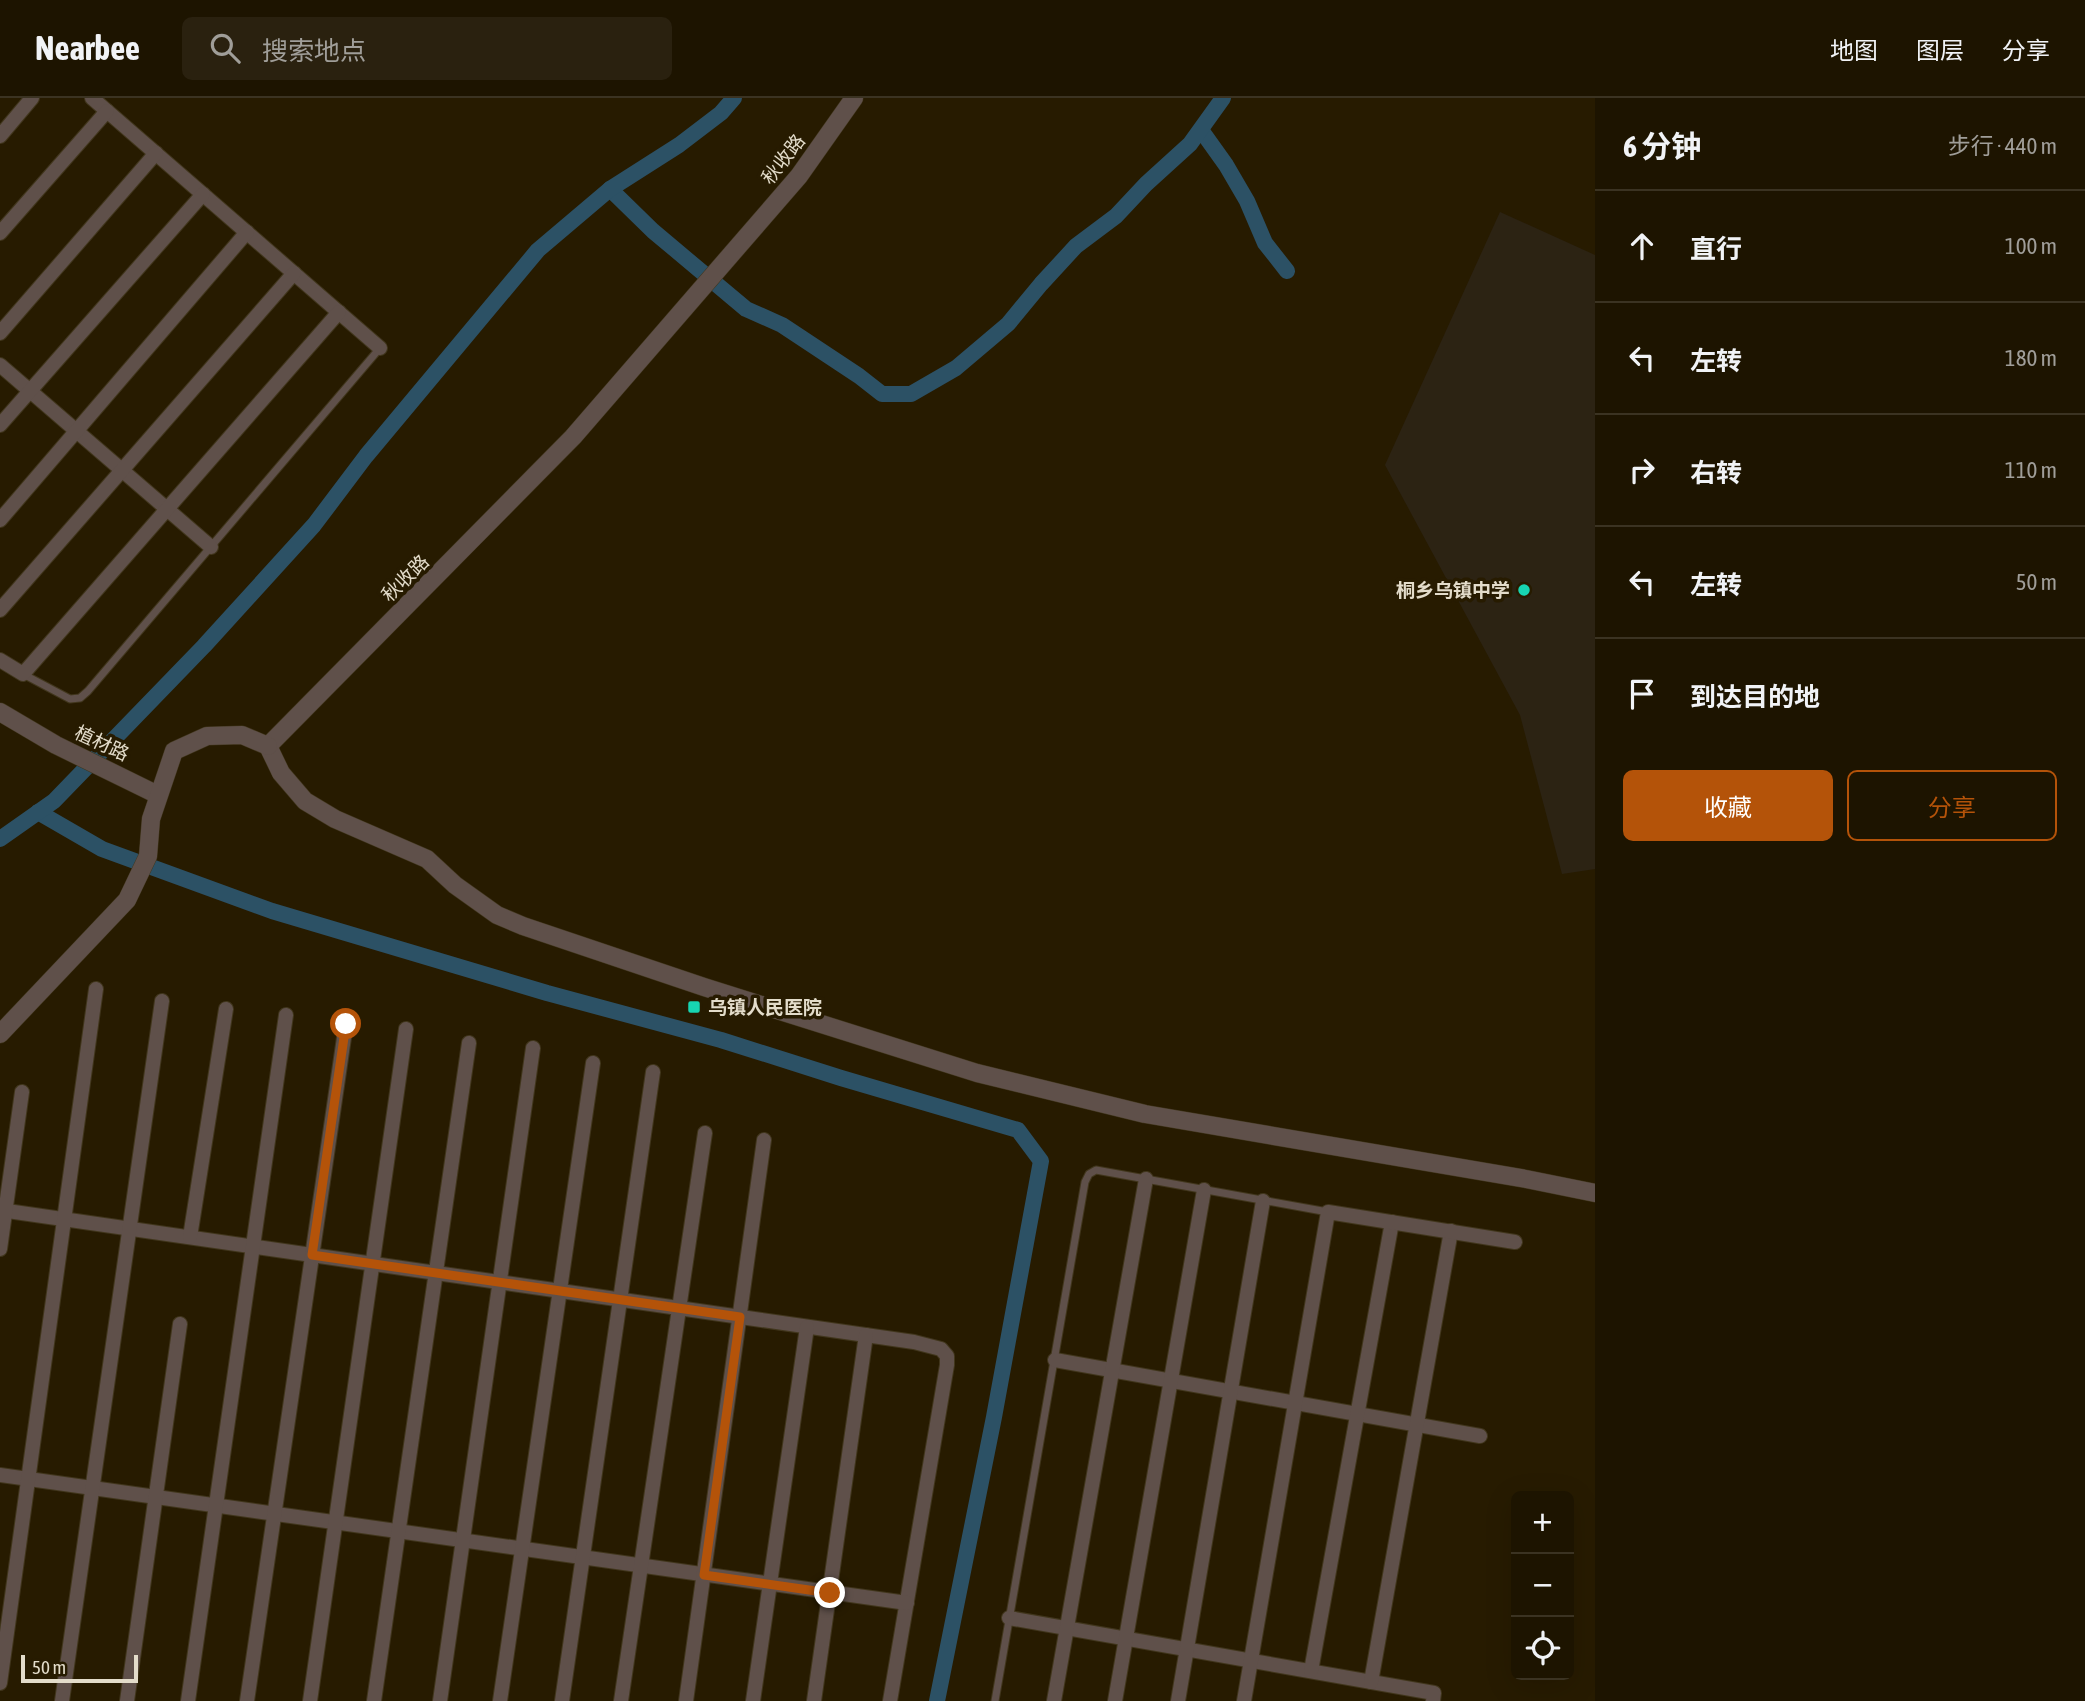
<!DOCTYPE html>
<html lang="zh">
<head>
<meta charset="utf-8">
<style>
	body { margin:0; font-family:"Asap Condensed","Noto Sans SC",sans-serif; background:#2a210f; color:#f1f3f6 }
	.controls { position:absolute; right:21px; bottom:21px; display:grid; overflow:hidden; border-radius:10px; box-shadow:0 7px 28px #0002 }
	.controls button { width:63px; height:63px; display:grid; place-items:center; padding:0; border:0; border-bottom:2px solid #3b3322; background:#1d1400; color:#f1f3f6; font:35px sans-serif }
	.scale { position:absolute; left:21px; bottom:18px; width:117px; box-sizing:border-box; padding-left:7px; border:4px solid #e3dcca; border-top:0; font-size:19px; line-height:24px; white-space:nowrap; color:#e3dcca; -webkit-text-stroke:5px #271b00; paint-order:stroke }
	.stop { position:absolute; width:21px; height:21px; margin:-16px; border:5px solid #b45309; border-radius:50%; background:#fff }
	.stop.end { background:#b45309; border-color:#fff; box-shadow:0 2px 7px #0008 }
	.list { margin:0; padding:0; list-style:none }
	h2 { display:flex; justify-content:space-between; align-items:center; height:91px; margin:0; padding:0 28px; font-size:30px }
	h2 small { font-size:23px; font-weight:400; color:#a09e99 }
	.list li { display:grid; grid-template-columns:46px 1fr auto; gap:21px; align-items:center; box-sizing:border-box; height:112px; padding:0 28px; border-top:2px solid #3b3322 }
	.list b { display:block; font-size:26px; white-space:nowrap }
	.list em { font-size:23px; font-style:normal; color:#a09e99 }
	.actions { display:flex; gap:14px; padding:21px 28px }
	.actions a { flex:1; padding:16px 0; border:2px solid #b45309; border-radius:10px; text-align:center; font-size:24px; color:#b45309 }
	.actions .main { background:#b45309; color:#fff }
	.icon { flex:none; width:38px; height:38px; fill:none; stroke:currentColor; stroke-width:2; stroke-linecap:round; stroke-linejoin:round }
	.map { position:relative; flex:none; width:1595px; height:1603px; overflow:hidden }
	header { display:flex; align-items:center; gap:42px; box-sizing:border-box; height:98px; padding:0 35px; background:#1d1400; border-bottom:2px solid #3b3322 }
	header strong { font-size:33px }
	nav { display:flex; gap:38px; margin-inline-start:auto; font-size:24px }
	.search { width:490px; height:63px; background:#2a210f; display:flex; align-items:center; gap:18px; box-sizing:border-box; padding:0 24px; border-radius:10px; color:#a09e99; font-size:26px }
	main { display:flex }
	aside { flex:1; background:#1d1400 }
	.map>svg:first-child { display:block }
	.education { fill:#2c2313 }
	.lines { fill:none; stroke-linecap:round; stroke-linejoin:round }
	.canal { stroke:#2c5165; stroke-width:16 }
	.service-casing { stroke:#41361c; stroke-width:9 }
	.minor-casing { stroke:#41361c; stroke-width:16 }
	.tertiary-casing { stroke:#41361c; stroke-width:19 }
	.service { stroke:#5f504a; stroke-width:7 }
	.minor { stroke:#5f504a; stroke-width:14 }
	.tertiary { stroke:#5f504a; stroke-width:18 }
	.route { stroke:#b45309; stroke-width:9 }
	.poi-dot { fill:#17d5b2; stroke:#271b00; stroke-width:2.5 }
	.labels { text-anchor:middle; stroke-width:7; stroke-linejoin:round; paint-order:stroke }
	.street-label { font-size:19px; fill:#e3dcca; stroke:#271b00 }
	.poi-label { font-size:19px; font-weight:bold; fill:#e3dcca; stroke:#271b00; text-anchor:end }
</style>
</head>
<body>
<header>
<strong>Nearbee</strong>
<div class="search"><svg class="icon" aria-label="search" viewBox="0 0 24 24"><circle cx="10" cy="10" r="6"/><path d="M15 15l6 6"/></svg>搜索地点</div>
<nav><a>地图</a><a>图层</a><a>分享</a></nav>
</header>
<main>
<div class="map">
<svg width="1595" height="1603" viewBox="0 0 1595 1603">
	<rect width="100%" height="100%" fill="#271b00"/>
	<path class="education" d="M 1500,114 L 1595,157 L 1595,771 L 1562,776 L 1520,617 L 1385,367 Z"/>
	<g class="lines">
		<g class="canal">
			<path d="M 1201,32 L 1226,67 L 1247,103 L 1265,145 L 1287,173"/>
			<path d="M 610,91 L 653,133 L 746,211 L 782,227 L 859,278 L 882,296 L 911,296 L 956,270 L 1008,226 L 1041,186 L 1076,148 L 1116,118 L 1146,86 L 1190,46 L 1223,0"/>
			<path d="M 38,714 L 102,751 L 272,813 L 547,895 L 721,942 L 841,980 L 1018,1032 L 1041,1063 L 994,1319 L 937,1603"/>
			<path d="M 0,741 L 54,703 L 204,548 L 314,427 L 366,358 L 538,152 L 610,91 L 679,47 L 721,15 L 734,0"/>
		</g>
		<defs>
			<g id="service">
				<path d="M 23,576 L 70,601 L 80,600 L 88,593 L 380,250"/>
				<path d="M 995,1603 L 1085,1084 L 1089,1076 L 1096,1072 L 1328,1114"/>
			</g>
			<g id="minor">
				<path d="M 92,0 L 380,250"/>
				<path d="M 0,38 L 32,0"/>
				<path d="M 0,135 L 107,13"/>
				<path d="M 0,235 L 156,55"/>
				<path d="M 0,267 L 211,449"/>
				<path d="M 0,327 L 203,96"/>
				<path d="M 0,422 L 247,134"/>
				<path d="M 0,512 L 294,175"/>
				<path d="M 0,562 L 23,576 L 339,214"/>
				<path d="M 0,1112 L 914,1244 L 941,1251 L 947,1258 L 947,1267 L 890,1603"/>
				<path d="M 190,1139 L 226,911"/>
				<path d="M 0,1151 L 22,994"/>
				<path d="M 1055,1262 L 1480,1338"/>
				<path d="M 0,1377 L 907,1505"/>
				<path d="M 1009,1520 L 1434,1595 L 1433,1603"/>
				<path d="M 1311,1573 L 1392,1124"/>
				<path d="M 1371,1584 L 1451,1133"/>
				<path d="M 0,1585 L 96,891"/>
				<path d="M 62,1603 L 162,903"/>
				<path d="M 127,1603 L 180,1226"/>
				<path d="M 188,1603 L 286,917"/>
				<path d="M 247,1603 L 346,926"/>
				<path d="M 310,1603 L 406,931"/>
				<path d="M 374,1603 L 469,945"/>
				<path d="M 440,1603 L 533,950"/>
				<path d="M 500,1603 L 593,965"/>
				<path d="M 562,1603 L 653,974"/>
				<path d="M 621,1603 L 705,1035"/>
				<path d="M 686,1603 L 764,1042"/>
				<path d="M 753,1603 L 807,1229"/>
				<path d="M 814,1603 L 866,1237"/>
				<path d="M 1054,1603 L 1146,1081"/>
				<path d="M 1115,1603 L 1204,1092"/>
				<path d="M 1178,1603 L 1263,1103"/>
				<path d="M 1244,1603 L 1328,1114 L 1515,1144"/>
			</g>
			<g id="tertiary">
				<path d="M 0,614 L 56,647 L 158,697"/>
				<path d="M 268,648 L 281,675 L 305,703 L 335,721 L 427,761 L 455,787 L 497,817 L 523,828 L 704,889 L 977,975 L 1145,1016 L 1526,1081 L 1595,1095"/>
				<path d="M 268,648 L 573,339 L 799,78 L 854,0"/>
				<path d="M 0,936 L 127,802 L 148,758 L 151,721 L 174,653 L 207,638 L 242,637 L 268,648"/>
			</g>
		</defs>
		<use href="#service" class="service-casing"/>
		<use href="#minor" class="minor-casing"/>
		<use href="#tertiary" class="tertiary-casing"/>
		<use href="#service" class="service"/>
		<use href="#minor" class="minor"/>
		<use href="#tertiary" class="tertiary"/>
	</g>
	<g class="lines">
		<path class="route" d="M 346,926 L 312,1157 L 740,1219 L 704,1477 L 830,1495"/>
	</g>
	<g class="poi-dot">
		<circle cx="1524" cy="492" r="7"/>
		<rect x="687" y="902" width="14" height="14" rx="3.5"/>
	</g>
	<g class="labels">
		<g class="street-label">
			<text transform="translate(783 61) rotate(-52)" y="7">秋收路</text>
			<text transform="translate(405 480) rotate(-45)" y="7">秋收路</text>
			<text transform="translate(102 645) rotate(25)" y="7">植材路</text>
		</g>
		<g class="poi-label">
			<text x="1510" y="499">桐乡乌镇中学</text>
			<text x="708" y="916" text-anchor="start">乌镇人民医院</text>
		</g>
	</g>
</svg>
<div class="controls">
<button>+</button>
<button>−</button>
<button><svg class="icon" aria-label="locate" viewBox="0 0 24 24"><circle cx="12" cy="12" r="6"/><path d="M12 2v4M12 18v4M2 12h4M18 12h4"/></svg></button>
</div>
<div class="scale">50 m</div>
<div class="stop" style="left:346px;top:926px"></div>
<div class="stop end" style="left:830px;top:1495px"></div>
</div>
<aside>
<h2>6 分钟<small>步行 · 440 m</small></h2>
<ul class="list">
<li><svg class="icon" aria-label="ahead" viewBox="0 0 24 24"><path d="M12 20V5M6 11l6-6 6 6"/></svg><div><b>直行</b></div><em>100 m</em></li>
<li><svg class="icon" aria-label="left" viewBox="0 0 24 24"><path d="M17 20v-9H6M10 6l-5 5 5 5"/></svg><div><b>左转</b></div><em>180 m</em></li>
<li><svg class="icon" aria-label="right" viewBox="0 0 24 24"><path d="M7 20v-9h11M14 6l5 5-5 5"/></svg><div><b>右转</b></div><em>110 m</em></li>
<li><svg class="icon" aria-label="left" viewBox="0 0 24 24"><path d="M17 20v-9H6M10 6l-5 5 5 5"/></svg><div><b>左转</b></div><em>50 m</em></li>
<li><svg class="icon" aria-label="arrive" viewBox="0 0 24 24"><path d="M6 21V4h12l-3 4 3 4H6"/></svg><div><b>到达目的地</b></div></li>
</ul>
<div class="actions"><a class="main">收藏</a><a>分享</a></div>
</aside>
</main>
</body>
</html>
